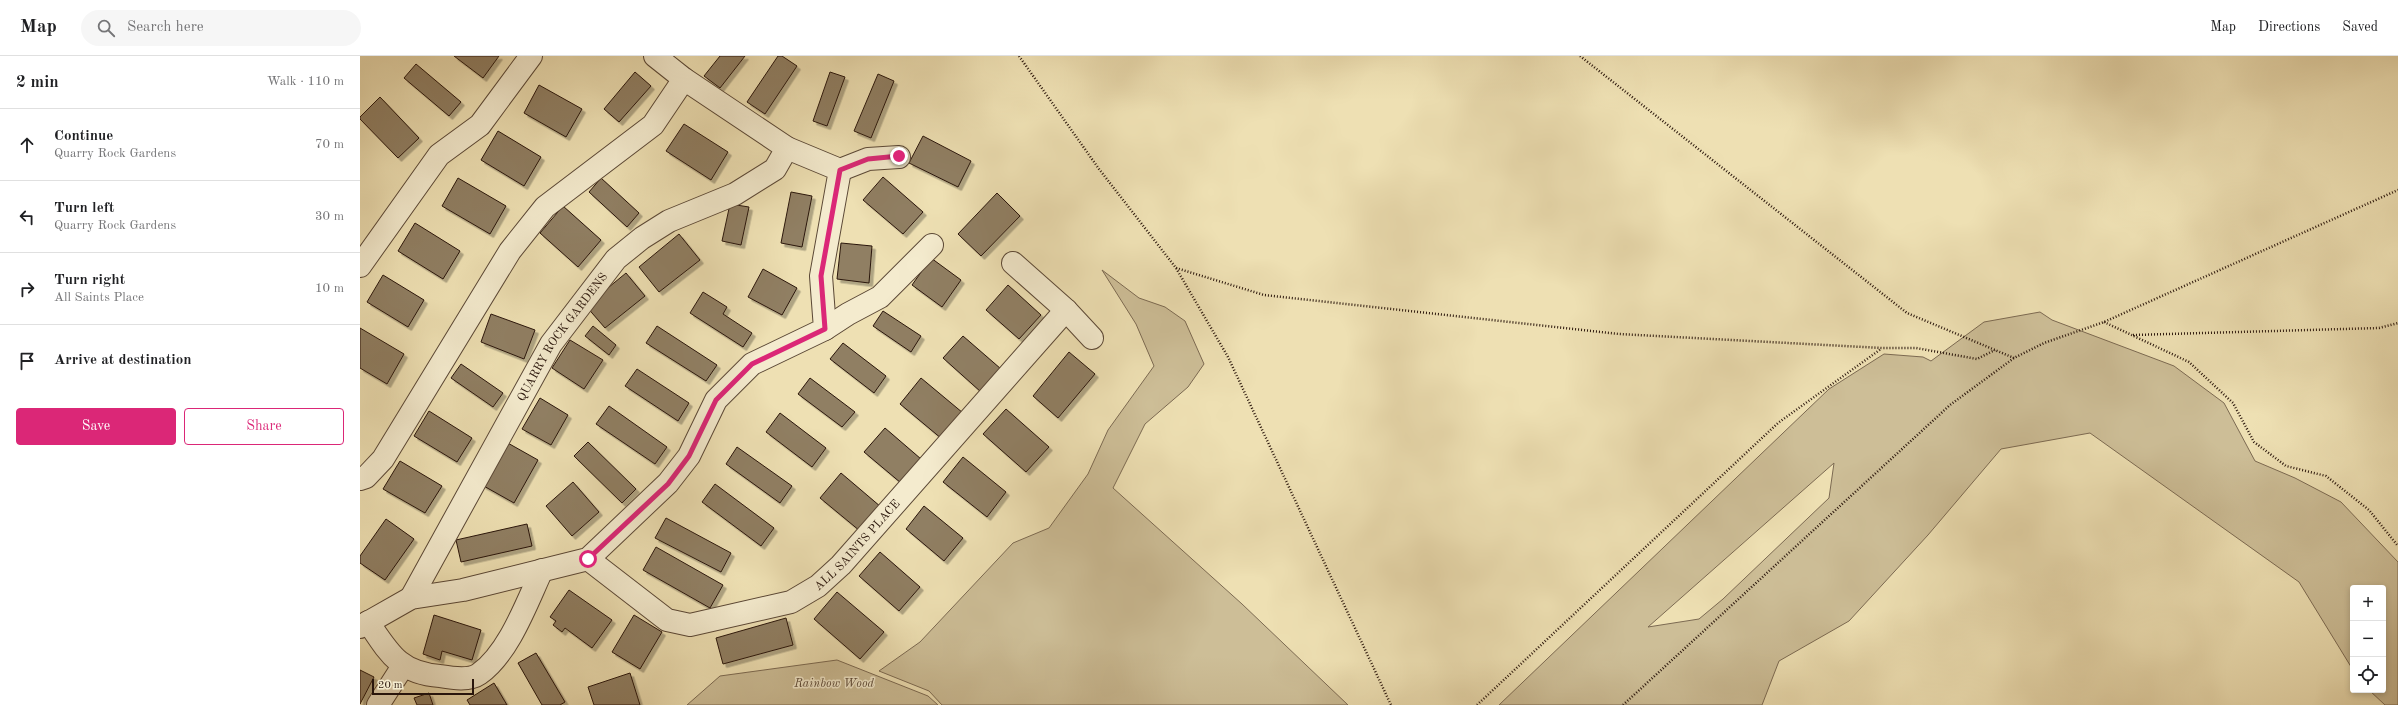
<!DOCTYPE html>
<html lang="en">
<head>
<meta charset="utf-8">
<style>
	body { margin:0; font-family:"Old Standard TT",serif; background:#f6f6f6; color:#202124 }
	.controls { position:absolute; right:12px; bottom:12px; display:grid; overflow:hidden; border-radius:4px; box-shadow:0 2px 6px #0003 }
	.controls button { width:36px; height:36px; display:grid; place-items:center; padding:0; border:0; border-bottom:1px solid #e0e0e0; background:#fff; color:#202124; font:20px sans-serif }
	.scale { position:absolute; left:12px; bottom:10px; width:102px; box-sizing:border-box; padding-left:4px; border:2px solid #2a160c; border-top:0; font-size:11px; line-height:14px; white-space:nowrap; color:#2a160c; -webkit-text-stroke:3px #f4ebce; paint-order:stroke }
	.stop { position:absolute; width:12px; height:12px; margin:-9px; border:3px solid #db2777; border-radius:50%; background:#fff }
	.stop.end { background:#db2777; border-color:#fff; box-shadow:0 1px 4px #0008 }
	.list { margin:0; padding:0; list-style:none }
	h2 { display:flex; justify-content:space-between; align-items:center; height:52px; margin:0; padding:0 16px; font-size:17px }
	h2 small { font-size:13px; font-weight:400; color:#757577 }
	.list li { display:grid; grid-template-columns:26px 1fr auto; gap:12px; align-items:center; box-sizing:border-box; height:72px; padding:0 16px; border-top:1px solid #e0e0e0 }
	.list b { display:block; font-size:15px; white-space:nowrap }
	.list p { margin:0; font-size:13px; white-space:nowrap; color:#757577 }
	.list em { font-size:13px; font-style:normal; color:#757577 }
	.actions { display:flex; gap:8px; padding:12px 16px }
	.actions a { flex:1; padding:9px 0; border:1px solid #db2777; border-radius:4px; text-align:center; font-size:14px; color:#db2777 }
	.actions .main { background:#db2777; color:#fff }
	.icon { flex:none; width:22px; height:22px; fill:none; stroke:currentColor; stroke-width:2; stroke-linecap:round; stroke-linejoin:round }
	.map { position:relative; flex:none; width:2038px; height:649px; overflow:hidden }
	header { display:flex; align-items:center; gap:24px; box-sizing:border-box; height:56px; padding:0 20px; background:#fff; border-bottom:1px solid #e0e0e0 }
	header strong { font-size:19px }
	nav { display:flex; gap:22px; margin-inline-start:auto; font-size:14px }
	.search { width:280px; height:36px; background:#f6f6f6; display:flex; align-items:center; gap:10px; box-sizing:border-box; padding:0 14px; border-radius:22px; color:#757577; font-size:15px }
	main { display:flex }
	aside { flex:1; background:#fff }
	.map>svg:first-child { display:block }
	.green { fill:#cdbe97; stroke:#7c6a52; fill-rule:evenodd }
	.building { fill:#907f63; stroke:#2a160c; filter:url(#shadow) }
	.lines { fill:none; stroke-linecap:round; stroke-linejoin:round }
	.minor-casing { stroke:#5b4836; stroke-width:24 }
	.path { stroke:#2a160c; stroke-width:2.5; stroke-dasharray:1 2; stroke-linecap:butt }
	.minor { stroke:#f4ebce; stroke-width:22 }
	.route { stroke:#db2777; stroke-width:5 }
	.labels { text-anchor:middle; stroke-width:3; stroke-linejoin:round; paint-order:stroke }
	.street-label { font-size:12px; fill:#2a160c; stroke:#f4ebce }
	.park-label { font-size:12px; font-style:italic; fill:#5b4836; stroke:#f4ebce }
</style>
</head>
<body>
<header>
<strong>Map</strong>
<div class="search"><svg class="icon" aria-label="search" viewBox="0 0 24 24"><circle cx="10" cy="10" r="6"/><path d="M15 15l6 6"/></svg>Search here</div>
<nav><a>Map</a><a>Directions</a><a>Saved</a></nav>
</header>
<main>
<aside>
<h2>2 min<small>Walk · 110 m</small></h2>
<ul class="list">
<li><svg class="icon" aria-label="ahead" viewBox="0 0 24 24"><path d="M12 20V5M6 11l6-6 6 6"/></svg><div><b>Continue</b><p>Quarry Rock Gardens</p></div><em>70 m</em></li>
<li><svg class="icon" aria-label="left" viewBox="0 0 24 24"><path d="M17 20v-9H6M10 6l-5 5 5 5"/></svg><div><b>Turn left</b><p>Quarry Rock Gardens</p></div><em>30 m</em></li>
<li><svg class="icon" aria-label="right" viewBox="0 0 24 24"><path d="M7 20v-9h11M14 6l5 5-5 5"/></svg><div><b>Turn right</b><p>All Saints Place</p></div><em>10 m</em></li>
<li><svg class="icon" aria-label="arrive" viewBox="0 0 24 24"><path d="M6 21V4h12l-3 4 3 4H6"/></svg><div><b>Arrive at destination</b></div></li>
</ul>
<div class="actions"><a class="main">Save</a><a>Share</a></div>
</aside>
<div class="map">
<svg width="2038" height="649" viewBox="0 0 2038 649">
	<defs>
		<filter id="shadow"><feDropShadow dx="3.5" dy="3.5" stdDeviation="0" flood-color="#0004"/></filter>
	</defs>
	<rect width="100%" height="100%" fill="#eee0b3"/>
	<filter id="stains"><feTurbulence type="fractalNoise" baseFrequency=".005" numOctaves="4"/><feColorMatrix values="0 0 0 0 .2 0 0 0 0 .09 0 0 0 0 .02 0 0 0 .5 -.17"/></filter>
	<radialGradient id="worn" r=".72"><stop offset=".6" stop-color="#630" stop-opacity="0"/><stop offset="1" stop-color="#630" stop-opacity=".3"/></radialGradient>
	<g class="green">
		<path d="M 742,214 L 779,242 L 805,251 L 825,265 L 844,308 L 828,331 L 785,368 L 753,432 L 882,548 L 988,649 L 582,649 L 569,635 L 519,615 L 560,586 L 653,487 L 689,472 L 728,418 L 748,374 L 794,310 L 776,268 Z"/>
		<path d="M 1680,256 L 1692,264 L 1814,310 L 1864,347 L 1895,405 L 1935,422 L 1981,446 L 2038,506 L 2038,649 L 2025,649 L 2009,634 L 2023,634 L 2023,532 L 1993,532 L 1993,614 L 1939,526 L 1730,377 L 1641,393 L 1568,479 L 1489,565 L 1419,605 L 1402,649 L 1139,649 L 1469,333 L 1524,298 L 1563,301 L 1571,305 L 1624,266 ZM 1474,407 L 1469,442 L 1363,543 L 1339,563 L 1288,571 Z"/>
		<path d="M 477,604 L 568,640 L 578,649 L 327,649 L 360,620 Z"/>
	</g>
	<g class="building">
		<path d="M 94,0 L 139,0 L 123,22 Z"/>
		<path d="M 360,0 L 385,0 L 360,32 L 344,20 Z"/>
		<path d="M 418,0 L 422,0 L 437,10 L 405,58 L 387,46 Z"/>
		<path d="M 56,8 L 101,46 L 89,60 L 44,22 Z"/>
		<path d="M 275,16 L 291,30 L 259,66 L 244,53 Z"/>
		<path d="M 470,16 L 485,21 L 467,70 L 453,65 Z"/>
		<path d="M 518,18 L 534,25 L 511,82 L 494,75 Z"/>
		<path d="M 179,29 L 222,53 L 206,81 L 164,57 Z"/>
		<path d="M 20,41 L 59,82 L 38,102 L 0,63 L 0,61 Z"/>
		<path d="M 324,68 L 368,96 L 351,124 L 306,95 Z"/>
		<path d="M 138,75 L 181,101 L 164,130 L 121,104 Z"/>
		<path d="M 563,80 L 611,105 L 598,131 L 549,107 Z"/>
		<path d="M 523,121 L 563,156 L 543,178 L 503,144 Z"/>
		<path d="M 98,122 L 146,150 L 130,178 L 82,150 Z"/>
		<path d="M 241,122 L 279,157 L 267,171 L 229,136 Z"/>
		<path d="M 431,136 L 452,140 L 442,191 L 421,187 Z"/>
		<path d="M 637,137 L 660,160 L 621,200 L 598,178 Z"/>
		<path d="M 370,148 L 389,151 L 381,189 L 362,185 Z"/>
		<path d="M 203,150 L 241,184 L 218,211 L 180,177 Z"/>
		<path d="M 55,167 L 100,195 L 83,223 L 38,195 Z"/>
		<path d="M 319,178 L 340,204 L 299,236 L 279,211 Z"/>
		<path d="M 481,187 L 512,190 L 509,227 L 477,223 Z"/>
		<path d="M 571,202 L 601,224 L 582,251 L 552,229 Z"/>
		<path d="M 403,213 L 437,232 L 422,259 L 388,241 Z"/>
		<path d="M 266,217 L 285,240 L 245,272 L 226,250 Z"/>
		<path d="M 23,219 L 64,244 L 48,271 L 7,246 Z"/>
		<path d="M 648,229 L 681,259 L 659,283 L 626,254 Z"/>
		<path d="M 343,236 L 367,251 L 363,258 L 392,277 L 383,291 L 330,257 Z"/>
		<path d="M 523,255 L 561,280 L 551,296 L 513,270 Z"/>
		<path d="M 131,258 L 175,274 L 164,303 L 121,286 Z"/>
		<path d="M 233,270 L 256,289 L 249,299 L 225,280 Z"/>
		<path d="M 297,270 L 357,309 L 346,325 L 286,287 Z"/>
		<path d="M 0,272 L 44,298 L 27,328 L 0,312 Z"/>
		<path d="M 603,280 L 641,313 L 621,336 L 583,302 Z"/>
		<path d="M 210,284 L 243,304 L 224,333 L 192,312 Z"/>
		<path d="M 483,287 L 526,320 L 514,337 L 470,303 Z"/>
		<path d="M 709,296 L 735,318 L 698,362 L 673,340 Z"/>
		<path d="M 101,308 L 143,337 L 133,351 L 91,322 Z"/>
		<path d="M 277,313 L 329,347 L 318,365 L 265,330 Z"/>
		<path d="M 450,322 L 495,356 L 482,371 L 438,338 Z"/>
		<path d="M 561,322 L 603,357 L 582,383 L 540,348 Z"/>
		<path d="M 180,342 L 208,359 L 191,389 L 162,373 Z"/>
		<path d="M 249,350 L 307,391 L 295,408 L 236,368 Z"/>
		<path d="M 646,353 L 689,391 L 666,416 L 623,378 Z"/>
		<path d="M 69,355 L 112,382 L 97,406 L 54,380 Z"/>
		<path d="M 420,357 L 466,392 L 452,411 L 406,376 Z"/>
		<path d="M 525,372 L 561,403 L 541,427 L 504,396 Z"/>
		<path d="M 146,386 L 178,404 L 154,447 L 122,429 Z"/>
		<path d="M 228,386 L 276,433 L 262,447 L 214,400 Z"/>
		<path d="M 377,391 L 432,430 L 420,447 L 366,408 Z"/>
		<path d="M 603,401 L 646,436 L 627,461 L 583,426 Z"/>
		<path d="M 40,405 L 82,430 L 65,457 L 23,433 Z"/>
		<path d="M 481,417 L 521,451 L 500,475 L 460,442 Z"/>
		<path d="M 213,426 L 239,456 L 212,480 L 186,450 Z"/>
		<path d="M 355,428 L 414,472 L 401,490 L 342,446 Z"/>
		<path d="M 564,450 L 603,482 L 584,505 L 546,473 Z"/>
		<path d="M 306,462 L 371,497 L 361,516 L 295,482 Z"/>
		<path d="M 26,463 L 54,483 L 25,524 L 0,507 L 0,500 Z"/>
		<path d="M 167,468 L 172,490 L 101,506 L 96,484 Z"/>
		<path d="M 296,491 L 363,529 L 350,552 L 283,514 Z"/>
		<path d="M 520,496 L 560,531 L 539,555 L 499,520 Z"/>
		<path d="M 209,534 L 252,564 L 232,592 L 205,572 L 202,576 L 193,569 L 196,565 L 190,561 Z"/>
		<path d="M 477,536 L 524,576 L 500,603 L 454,563 Z"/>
		<path d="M 74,559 L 121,574 L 112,604 L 82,595 L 80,604 L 63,598 Z"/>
		<path d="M 274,559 L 302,576 L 280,613 L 252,596 Z"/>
		<path d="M 426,562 L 433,589 L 363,608 L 356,582 Z"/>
		<path d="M 176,597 L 205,646 L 200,649 L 182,649 L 158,607 Z"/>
		<path d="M 0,614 L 14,621 L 0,648 Z"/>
		<path d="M 270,617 L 280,649 L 234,649 L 228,631 Z"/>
		<path d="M 134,627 L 147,649 L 110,649 L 107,644 Z"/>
		<path d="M 69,637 L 73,649 L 57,649 L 54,642 Z"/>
	</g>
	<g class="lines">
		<defs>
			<g id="minor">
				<path d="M 480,114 L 508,103 L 539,101"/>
				<path d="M 653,207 L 706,254 L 732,282"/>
				<path d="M 0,210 L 79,99 L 120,69 L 171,0"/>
				<path d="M 465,273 L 488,258 L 520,241 L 572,189"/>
				<path d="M 0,423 L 6,421 L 23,403 L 150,195 L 185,151 L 293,69 L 324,23"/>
				<path id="s1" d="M 228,503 L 307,564 L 330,569 L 431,546 L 458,530 L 481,509 L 706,254"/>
				<path id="s2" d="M 51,542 L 191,288 L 256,203 L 282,182 L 309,165 L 375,138 L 415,113 L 427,92"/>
				<path d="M 8,566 C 29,597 39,617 80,620 C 92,622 109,625 119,618 C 149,597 167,546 182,514"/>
				<path d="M 0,571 L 51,542 L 103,534 L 228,503 L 308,427 L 329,400 L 356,344 L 392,308 L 465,273 L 461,220 L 480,114 L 427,92 L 324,23 L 295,0"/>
				<path d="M 18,649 L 43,610"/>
			</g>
		</defs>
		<use href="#minor" class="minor-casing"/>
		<g class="path">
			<path d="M 659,0 L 739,113 L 816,212 L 868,301 L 1031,649"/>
			<path d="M 1220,0 L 1547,257 L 1654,302"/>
			<path d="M 816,212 L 904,239 L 1259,278 L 1522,292 L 1556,292 L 1617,303 L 1635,294"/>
			<path d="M 1744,266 L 1829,306 L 1873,347 L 1894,386 L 1926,410 L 1966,420 L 2009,454 L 2038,490"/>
			<path d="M 1773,279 L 2019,272 L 2038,267"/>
			<path d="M 1117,649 L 1418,367 L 1521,293"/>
			<path d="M 1263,649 L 1590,349 L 1654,302 L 1684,287 L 1744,266 L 2038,134"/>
		</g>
		<use href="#minor" class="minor"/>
	</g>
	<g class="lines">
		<path class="route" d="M 228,503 L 308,428 L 329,400 L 356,344 L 392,308 L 465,273 L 461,220 L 480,114 L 508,103 L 539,100"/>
	</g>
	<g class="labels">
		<g class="street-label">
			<text dy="4" stroke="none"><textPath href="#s2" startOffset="302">QUARRY ROCK GARDENS</textPath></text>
			<text dy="4" stroke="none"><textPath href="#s1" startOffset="315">ALL SAINTS PLACE</textPath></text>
		</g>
		<g class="park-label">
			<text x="474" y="631">Rainbow Wood</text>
		</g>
	</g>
	<rect width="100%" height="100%" filter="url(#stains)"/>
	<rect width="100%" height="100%" fill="url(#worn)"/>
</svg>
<div class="controls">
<button>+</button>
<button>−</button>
<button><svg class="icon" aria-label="locate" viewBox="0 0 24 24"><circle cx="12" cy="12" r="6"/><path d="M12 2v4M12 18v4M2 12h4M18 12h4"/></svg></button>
</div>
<div class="scale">20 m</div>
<div class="stop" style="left:228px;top:503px"></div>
<div class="stop end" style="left:539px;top:100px"></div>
</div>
</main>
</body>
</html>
